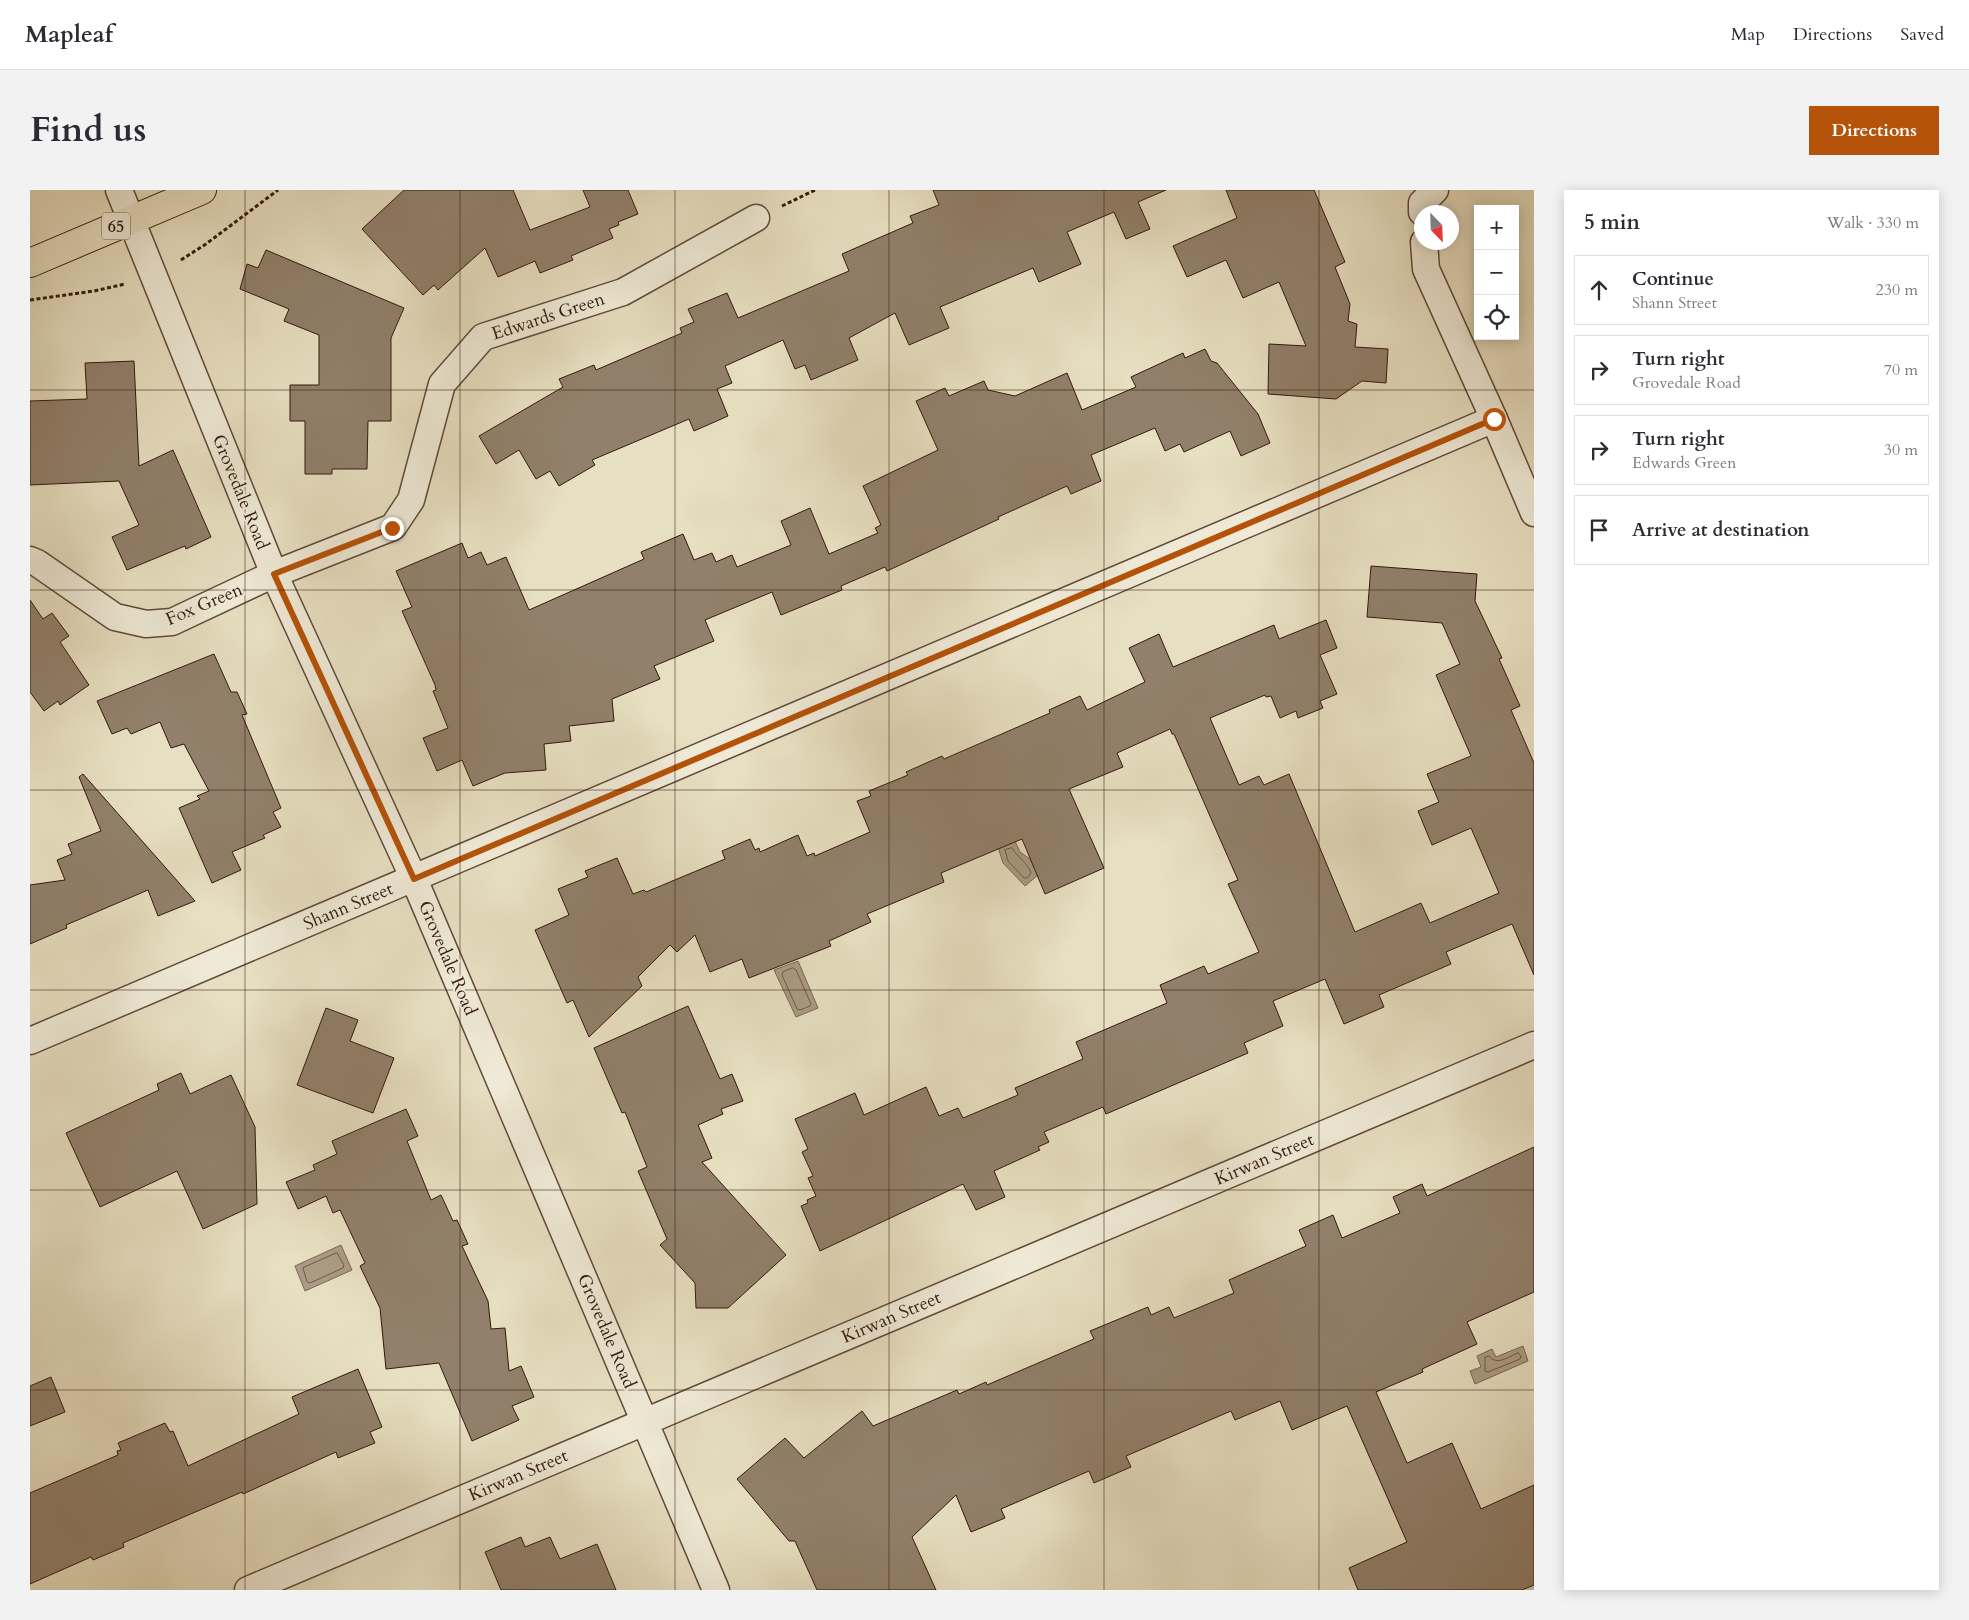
<!DOCTYPE html>
<html lang="en">
<head>
<meta charset="utf-8">
<style>
	body { margin:0; font-family:Cardo,serif; background:#f2f2f3; color:#2b2b33 }
	.controls { position:absolute; right:15px; top:15px; display:grid; overflow:hidden; border-radius:0px; box-shadow:0 2px 12px #0003 }
	.controls button { width:45px; height:45px; display:grid; place-items:center; padding:0; border:0; border-bottom:1px solid #e1e1e2; background:#fff; color:#2b2b33; font:25px sans-serif }
	.compass { position:absolute; left:1384px; top:15px; width:45px; height:45px; border-radius:50%; background:#fff; box-shadow:0 2px 12px #0003; rotate:157deg }
	.stop { position:absolute; width:15px; height:15px; margin:-11px; border:4px solid #b45309; border-radius:50%; background:#fff }
	.stop.end { background:#b45309; border-color:#fff; box-shadow:0 1px 5px #0008 }
	.list { margin:0; padding:0; list-style:none }
	h2 { display:flex; justify-content:space-between; align-items:center; height:65px; margin:0; padding:0 20px; font-size:21px }
	h2 small { font-size:16px; font-weight:400; color:#7c7c81 }
	.list li { display:grid; grid-template-columns:32px 1fr auto; gap:15px; align-items:center; box-sizing:border-box; height:70px; margin:0 10px 10px; padding:0 10px; border:1px solid #e1e1e2; border-radius:0px }
	.list b { display:block; font-size:19px; white-space:nowrap }
	.list p { margin:0; font-size:16px; white-space:nowrap; color:#7c7c81 }
	.list em { font-size:16px; font-style:normal; color:#7c7c81 }
	.icon { flex:none; width:28px; height:28px; fill:none; stroke:currentColor; stroke-width:2; stroke-linecap:round; stroke-linejoin:round }
	.map { position:relative; flex:none; width:1504px; height:1400px; overflow:hidden; border-radius:0px }
	header { display:flex; align-items:center; gap:30px; box-sizing:border-box; height:70px; padding:0 25px; background:#fff; border-bottom:1px solid #e1e1e2 }
	header strong { font-size:24px }
	nav { display:flex; gap:28px; margin-inline-start:auto; font-size:18px }
	.intro { display:flex; align-items:center; justify-content:space-between; box-sizing:border-box; height:120px; padding:0 30px }
	h1 { margin:0; font-size:35px }
	.button { padding:12px 22px; border-radius:0px; background:#b45309; color:#fff; font-size:18px; font-weight:700 }
	main { display:flex; gap:30px; padding:0 30px }
	aside { flex:1; background:#fff; border-radius:0px; box-shadow:0 2px 12px #0003 }
	.map>svg:first-child { display:block }
	.water { fill:#aa9c84; stroke:#7a6854 }
	.lines { fill:none; stroke-linecap:round; stroke-linejoin:round }
	.shore { stroke:#6e5a48; stroke-width:1 }
	.building { fill:#91806b; stroke:#33190d }
	.street-casing { stroke:#604a3a; stroke-width:29 }
	.primary-casing { stroke:#33190d; stroke-width:30 }
	.path { stroke:#33190d; stroke-width:3; stroke-dasharray:4 2.5; stroke-linecap:butt }
	.street { stroke:#efead7; stroke-width:26 }
	.primary { stroke:#e7dfc1; stroke-width:28 }
	.route { stroke:#b45309; stroke-width:6 }
	.grid { fill:none; stroke:#33190d; stroke-width:1; stroke-opacity:0.55 }
	.labels { text-anchor:middle; stroke-width:4; stroke-linejoin:round; paint-order:stroke }
	.shield { fill:#efead7; stroke:#6b584a; stroke-width:1 }
	.shield-label { font-size:16px; font-weight:bold; fill:#33190d }
	.street-label { font-size:18px; fill:#33190d; stroke:#efead7 }
</style>
</head>
<body>
<header>
<strong>Mapleaf</strong>
<nav><a>Map</a><a>Directions</a><a>Saved</a></nav>
</header>
<div class="intro"><h1>Find us</h1><a class="button">Directions</a></div>
<main>
<div class="map">
<svg width="1504" height="1400" viewBox="0 0 1504 1400">
	<rect width="100%" height="100%" fill="#e7dfc1"/>
	<filter id="stains"><feTurbulence type="fractalNoise" baseFrequency=".004" numOctaves="4"/><feColorMatrix values="0 0 0 0 .2 0 0 0 0 .09 0 0 0 0 .02 0 0 0 .5 -.17"/></filter>
	<radialGradient id="worn" r=".72"><stop offset=".6" stop-color="#630" stop-opacity="0"/><stop offset="1" stop-color="#630" stop-opacity=".3"/></radialGradient>
	<g class="water">
		<path d="M 985,651 L 990,662 L 1000,669 L 1008,685 L 995,696 L 973,673 L 968,657 Z"/>
		<path d="M 768,771 L 788,818 L 766,827 L 744,780 Z"/>
		<path d="M 311,1055 L 322,1080 L 275,1101 L 265,1076 Z"/>
		<path d="M 1493,1156 L 1498,1171 L 1445,1194 L 1440,1181 L 1451,1177 L 1447,1166 L 1462,1159 L 1466,1167 Z"/>
	</g>
	<g class="lines">
		<g class="shore">
			<path d="M 982,658 C 988,668 997,672 1001,683 L 997,688 L 994,688 L 978,671 L 975,660 Z"/>
			<path d="M 763,778 L 766,780 L 781,814 L 780,816 L 770,820 L 767,819 L 752,785 L 753,782 Z"/>
			<path d="M 307,1063 L 314,1075 L 313,1078 L 280,1093 L 277,1092 L 273,1078 Z"/>
			<path d="M 1488,1163 L 1491,1166 L 1490,1169 L 1458,1182 L 1455,1181 L 1455,1167 L 1459,1166 C 1467,1176 1478,1167 1488,1163 Z"/>
		</g>
	</g>
	<g class="building">
		<path d="M 374,0 L 483,0 L 500,40 L 560,17 L 553,0 L 598,0 L 608,24 L 588,32 L 589,35 L 579,39 L 583,48 L 541,66 L 543,70 L 510,83 L 505,71 L 468,87 L 455,58 L 408,100 L 404,95 L 393,105 L 332,39 Z"/>
		<path d="M 903,0 L 1136,0 L 1108,12 L 1120,39 L 1096,49 L 1084,22 L 1037,42 L 1051,74 L 1009,92 L 1003,78 L 910,117 L 919,138 L 879,155 L 865,123 L 819,148 L 828,170 L 781,190 L 775,175 L 765,179 L 753,150 L 695,176 L 702,193 L 687,199 L 698,226 L 664,241 L 659,229 L 562,270 L 565,275 L 529,296 L 520,281 L 506,289 L 489,260 L 466,274 L 449,246 L 533,197 L 529,189 L 564,175 L 566,180 L 652,143 L 650,138 L 664,132 L 658,119 L 697,103 L 708,128 L 819,81 L 812,64 L 883,33 L 880,26 L 909,15 Z"/>
		<path d="M 1196,0 L 1284,0 L 1315,72 L 1305,77 L 1320,114 L 1318,131 L 1327,134 L 1325,157 L 1358,159 L 1356,193 L 1332,191 L 1306,209 L 1238,204 L 1239,154 L 1276,156 L 1249,92 L 1213,108 L 1196,70 L 1157,87 L 1143,56 L 1207,28 Z"/>
		<path d="M 236,60 L 374,118 L 361,148 L 361,231 L 338,231 L 337,279 L 302,279 L 302,284 L 275,284 L 275,231 L 260,231 L 260,195 L 289,195 L 289,145 L 254,131 L 259,119 L 210,99 L 217,74 L 228,78 Z"/>
		<path d="M 1175,159 L 1181,171 L 1187,173 L 1228,224 L 1240,253 L 1211,266 L 1200,241 L 1154,262 L 1150,254 L 1135,261 L 1125,238 L 1061,265 L 1071,291 L 1041,304 L 1037,296 L 968,327 L 969,329 L 857,381 L 855,377 L 811,396 L 812,400 L 751,425 L 742,402 L 675,430 L 684,451 L 624,476 L 630,489 L 582,509 L 584,531 L 539,536 L 541,551 L 514,554 L 516,580 L 475,583 L 443,596 L 432,570 L 407,581 L 393,548 L 418,538 L 403,501 L 406,500 L 405,495 L 372,421 L 382,417 L 366,381 L 432,353 L 438,368 L 451,362 L 457,375 L 476,367 L 499,420 L 614,369 L 611,362 L 653,344 L 664,370 L 682,363 L 686,372 L 702,365 L 707,377 L 761,355 L 751,331 L 780,318 L 799,364 L 848,343 L 845,338 L 851,335 L 833,296 L 908,260 L 886,211 L 915,198 L 919,206 L 954,191 L 958,200 L 985,206 L 1037,183 L 1052,220 L 1106,197 L 1101,187 L 1153,163 L 1155,168 Z"/>
		<path d="M 104,171 L 109,276 L 143,260 L 181,347 L 156,359 L 155,356 L 97,380 L 82,347 L 109,335 L 89,291 L 0,295 L 0,211 L 57,209 L 55,173 Z"/>
		<path d="M 1341,376 L 1447,384 L 1445,411 L 1472,468 L 1469,469 L 1490,516 L 1481,520 L 1504,573 L 1504,785 L 1482,734 L 1416,762 L 1421,774 L 1349,805 L 1354,817 L 1314,834 L 1295,789 L 1243,811 L 1253,836 L 1214,853 L 1218,863 L 1076,924 L 1073,917 L 1014,942 L 1019,952 L 1008,957 L 1010,960 L 964,981 L 975,1007 L 946,1020 L 933,994 L 790,1061 L 771,1016 L 778,1013 L 777,1010 L 786,1006 L 778,988 L 783,986 L 772,962 L 778,959 L 765,929 L 825,903 L 834,925 L 896,897 L 909,926 L 928,918 L 933,928 L 988,905 L 985,898 L 1053,869 L 1046,852 L 1137,813 L 1130,795 L 1174,776 L 1178,784 L 1229,762 L 1198,694 L 1208,690 L 1144,544 L 1142,544 L 1140,539 L 1087,563 L 1093,577 L 1039,599 L 1074,678 L 1015,704 L 992,649 L 911,683 L 914,692 L 837,724 L 841,732 L 799,751 L 801,756 L 719,788 L 712,769 L 680,782 L 665,745 L 647,762 L 640,755 L 608,787 L 612,796 L 559,847 L 543,810 L 537,813 L 505,740 L 539,725 L 528,699 L 558,687 L 555,681 L 587,668 L 603,704 L 614,700 L 616,702 L 695,669 L 692,661 L 720,649 L 725,660 L 729,658 L 730,662 L 768,645 L 777,666 L 784,663 L 785,666 L 840,642 L 827,611 L 841,606 L 839,601 L 878,585 L 876,582 L 912,566 L 914,569 L 1020,523 L 1019,520 L 1050,506 L 1057,520 L 1115,492 L 1099,458 L 1129,444 L 1143,477 L 1244,435 L 1249,449 L 1296,430 L 1307,458 L 1290,465 L 1307,504 L 1290,511 L 1293,518 L 1268,528 L 1266,521 L 1250,528 L 1241,506 L 1236,507 L 1235,505 L 1180,528 L 1209,595 L 1229,586 L 1234,595 L 1259,584 L 1325,742 L 1391,713 L 1400,733 L 1469,703 L 1441,638 L 1402,655 L 1388,621 L 1409,612 L 1397,584 L 1441,566 L 1406,485 L 1430,474 L 1412,433 L 1337,427 Z"/>
		<path d="M 0,410 L 13,429 L 22,423 L 39,446 L 30,452 L 59,495 L 30,515 L 28,511 L 14,521 L 0,502 Z"/>
		<path d="M 184,464 L 201,502 L 207,502 L 217,524 L 212,525 L 251,618 L 243,622 L 251,637 L 233,645 L 235,648 L 202,662 L 211,680 L 182,693 L 149,618 L 170,609 L 167,606 L 179,601 L 154,554 L 141,558 L 130,532 L 101,544 L 97,538 L 82,544 L 67,511 Z"/>
		<path d="M 53,584 L 165,711 L 128,726 L 118,700 L 36,735 L 37,738 L 0,754 L 0,695 L 35,690 L 27,670 L 42,664 L 38,654 L 71,641 L 49,587 Z"/>
		<path d="M 658,816 L 690,889 L 702,884 L 713,911 L 691,919 L 693,924 L 668,935 L 682,968 L 672,972 L 756,1065 L 698,1118 L 666,1118 L 665,1093 L 630,1055 L 637,1049 L 608,981 L 617,977 L 595,922 L 592,923 L 564,858 Z"/>
		<path d="M 296,818 L 328,830 L 320,851 L 364,868 L 343,923 L 267,895 Z"/>
		<path d="M 151,883 L 160,904 L 201,885 L 225,937 L 227,1014 L 173,1039 L 147,981 L 70,1017 L 36,943 L 129,900 L 127,894 Z"/>
		<path d="M 376,919 L 388,946 L 377,951 L 401,1010 L 411,1005 L 423,1031 L 427,1030 L 438,1054 L 432,1056 L 458,1111 L 461,1139 L 475,1138 L 479,1181 L 491,1176 L 504,1207 L 482,1216 L 489,1230 L 442,1251 L 409,1173 L 356,1179 L 350,1118 L 330,1076 L 335,1073 L 310,1020 L 303,1023 L 296,1006 L 268,1019 L 256,992 L 285,980 L 283,975 L 307,964 L 302,951 Z"/>
		<path d="M 1504,957 L 1504,1102 L 1437,1132 L 1447,1154 L 1392,1179 L 1393,1182 L 1346,1202 L 1377,1273 L 1422,1253 L 1451,1319 L 1504,1295 L 1504,1395 L 1492,1400 L 1328,1400 L 1319,1378 L 1377,1352 L 1317,1216 L 1262,1240 L 1250,1211 L 1205,1230 L 1201,1221 L 1096,1266 L 1101,1277 L 1064,1293 L 1059,1281 L 971,1319 L 975,1328 L 941,1342 L 926,1305 L 882,1347 L 906,1400 L 787,1400 L 765,1351 L 759,1351 L 707,1289 L 755,1248 L 774,1268 L 832,1221 L 843,1236 L 927,1200 L 929,1204 L 956,1192 L 957,1195 L 1064,1149 L 1060,1141 L 1118,1117 L 1121,1125 L 1139,1117 L 1144,1128 L 1204,1103 L 1199,1090 L 1276,1056 L 1269,1040 L 1303,1025 L 1312,1048 L 1370,1023 L 1363,1007 L 1392,994 L 1397,1006 Z"/>
		<path d="M 328,1179 L 352,1237 L 340,1242 L 345,1253 L 308,1268 L 306,1262 L 213,1304 L 212,1302 L 93,1353 L 94,1357 L 63,1370 L 61,1367 L 0,1394 L 0,1303 L 88,1265 L 87,1261 L 91,1260 L 88,1253 L 135,1233 L 140,1242 L 143,1241 L 158,1276 L 269,1224 L 262,1207 Z"/>
		<path d="M 21,1187 L 35,1222 L 0,1236 L 0,1196 Z"/>
		<path d="M 491,1347 L 495,1357 L 520,1347 L 530,1369 L 567,1354 L 586,1400 L 471,1400 L 455,1362 Z"/>
	</g>
	<g class="lines">
		<defs>
			<g id="street">
				<path d="M 89,0 L 244,384 L 384,689 L 686,1400"/>
				<path d="M 1392,22 L 1392,13 L 1405,0"/>
				<path d="M 1394,52 L 1396,79 L 1464,229 L 1504,323"/>
				<path d="M 0,370 L 7,373 L 85,427 L 116,434 L 142,432 L 244,384 L 363,337 L 381,310 L 412,194 L 453,147 L 593,102 L 726,28"/>
				<path d="M 0,851 L 1464,229"/>
				<path d="M 218,1400 L 1504,855"/>
			</g>
			<path id="primary" d="M 0,73 L 172,0"/>
		</defs>
		<use href="#street" class="street-casing"/>
		<use href="#primary" class="primary-casing"/>
		<g class="path">
			<path d="M 752,16 L 785,0"/>
			<path d="M 151,70 L 176,54 L 248,0"/>
			<path d="M 0,110 L 64,101 L 95,94"/>
		</g>
		<use href="#street" class="street"/>
		<use href="#primary" class="primary"/>
	</g>
	<g class="lines">
		<path class="route" d="M 362,338 L 244,384 L 384,689 L 1464,229"/>
	</g>
	<path class="grid" d="M 215,0 L 215,1400M 430,0 L 430,1400M 645,0 L 645,1400M 859,0 L 859,1400M 1074,0 L 1074,1400M 1289,0 L 1289,1400M 0,200 L 1504,200M 0,400 L 1504,400M 0,600 L 1504,600M 0,800 L 1504,800M 0,1000 L 1504,1000M 0,1200 L 1504,1200"/>
	<g class="labels">
		<rect class="shield" x="72" y="22.5" width="28" height="27" rx="4"/>
		<g class="shield-label">
			<text x="86" y="42">65</text>
		</g>
		<g class="street-label">
			<text transform="translate(518 126) rotate(-18)" y="6">Edwards Green</text>
			<text transform="translate(211 302) rotate(68)" y="6">Grovedale Road</text>
			<text transform="translate(174 414) rotate(-23)" y="6">Fox Green</text>
			<text transform="translate(318 716) rotate(-23)" y="6">Shann Street</text>
			<text transform="translate(418 768) rotate(67)" y="6">Grovedale Road</text>
			<text transform="translate(1234 969) rotate(-23)" y="6">Kirwan Street</text>
			<text transform="translate(861 1127) rotate(-23)" y="6">Kirwan Street</text>
			<text transform="translate(577 1141) rotate(67)" y="6">Grovedale Road</text>
			<text transform="translate(488 1285) rotate(-23)" y="6">Kirwan Street</text>
		</g>
	</g>
	<rect width="100%" height="100%" filter="url(#stains)"/>
	<rect width="100%" height="100%" fill="url(#worn)"/>
</svg>
<div class="controls">
<button>+</button>
<button>−</button>
<button><svg class="icon" aria-label="locate" viewBox="0 0 24 24"><circle cx="12" cy="12" r="6"/><path d="M12 2v4M12 18v4M2 12h4M18 12h4"/></svg></button>
</div>
<svg class="compass" viewBox="-18 -18 36 36"><path d="M0-13l5 13h-10z" fill="#e53935"/><path d="M0 13l5-13h-10z" fill="#7c7c81"/></svg>
<div class="stop" style="left:1464px;top:229px"></div>
<div class="stop end" style="left:362px;top:338px"></div>
</div>
<aside>
<h2>5 min<small>Walk · 330 m</small></h2>
<ul class="list">
<li><svg class="icon" aria-label="ahead" viewBox="0 0 24 24"><path d="M12 20V5M6 11l6-6 6 6"/></svg><div><b>Continue</b><p>Shann Street</p></div><em>230 m</em></li>
<li><svg class="icon" aria-label="right" viewBox="0 0 24 24"><path d="M7 20v-9h11M14 6l5 5-5 5"/></svg><div><b>Turn right</b><p>Grovedale Road</p></div><em>70 m</em></li>
<li><svg class="icon" aria-label="right" viewBox="0 0 24 24"><path d="M7 20v-9h11M14 6l5 5-5 5"/></svg><div><b>Turn right</b><p>Edwards Green</p></div><em>30 m</em></li>
<li><svg class="icon" aria-label="arrive" viewBox="0 0 24 24"><path d="M6 21V4h12l-3 4 3 4H6"/></svg><div><b>Arrive at destination</b></div></li>
</ul>
</aside>
</main>
</body>
</html>
